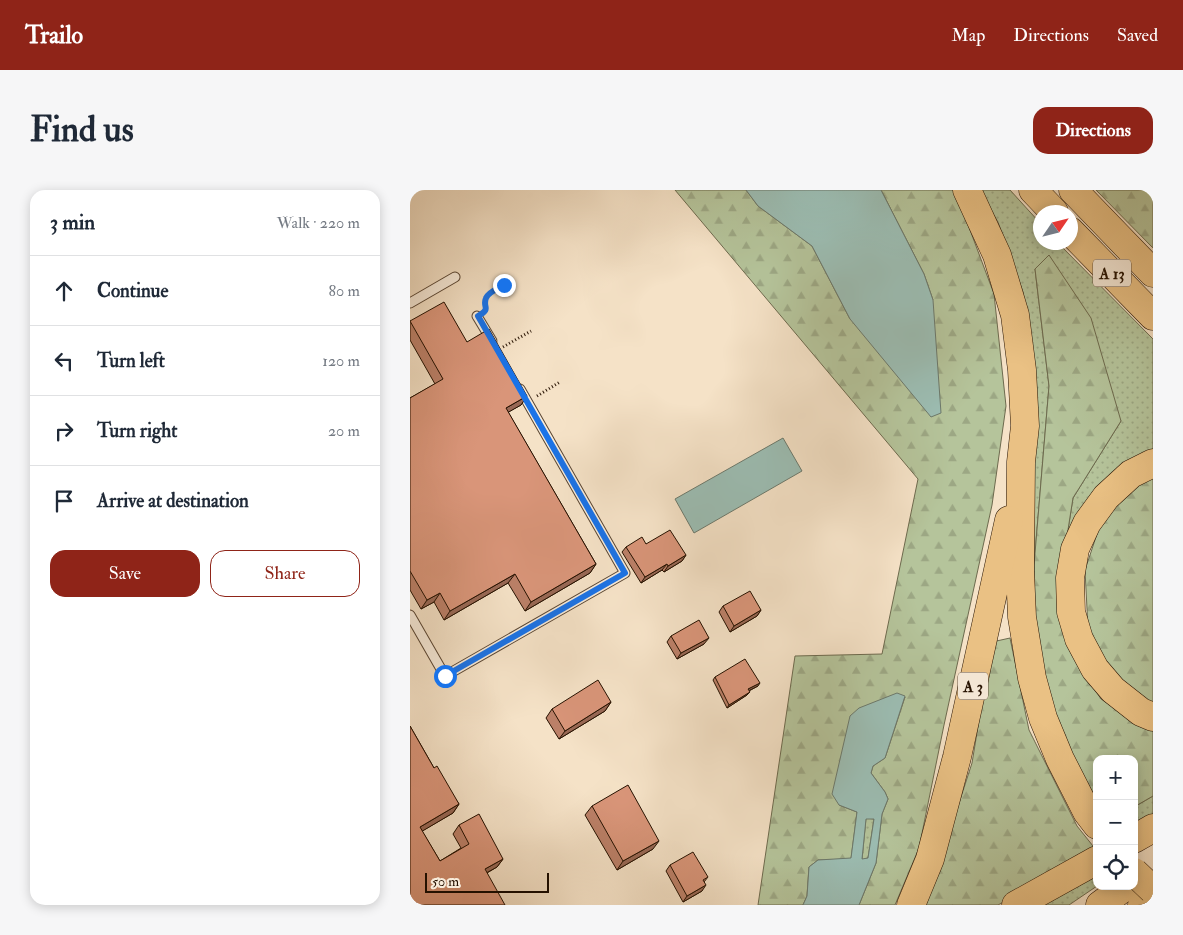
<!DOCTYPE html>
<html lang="en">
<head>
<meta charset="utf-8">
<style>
	body { margin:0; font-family:"IM FELL Double Pica",serif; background:#f6f6f7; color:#1f2937 }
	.controls { position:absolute; right:15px; bottom:15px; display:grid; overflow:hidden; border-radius:10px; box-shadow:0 2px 12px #0003 }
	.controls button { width:45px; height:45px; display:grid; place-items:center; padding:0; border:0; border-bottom:1px solid #e0e1e3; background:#fff; color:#1f2937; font:25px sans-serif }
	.compass { position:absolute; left:623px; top:15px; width:45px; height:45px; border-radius:50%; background:#fff; box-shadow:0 2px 12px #0003; rotate:55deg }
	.scale { position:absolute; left:15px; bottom:12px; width:124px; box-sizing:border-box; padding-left:5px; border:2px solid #251100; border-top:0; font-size:14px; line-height:18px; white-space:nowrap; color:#251100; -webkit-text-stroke:4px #f8ecdb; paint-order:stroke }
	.stop { position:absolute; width:15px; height:15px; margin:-11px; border:4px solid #1a73e8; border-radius:50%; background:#fff }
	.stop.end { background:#1a73e8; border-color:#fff; box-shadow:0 1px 5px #0008 }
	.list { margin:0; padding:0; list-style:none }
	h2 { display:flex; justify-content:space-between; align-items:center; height:65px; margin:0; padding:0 20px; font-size:21px }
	h2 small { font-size:16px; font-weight:400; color:#747a83 }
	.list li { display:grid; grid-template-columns:32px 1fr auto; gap:15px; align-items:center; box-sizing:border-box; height:70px; padding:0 20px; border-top:1px solid #e0e1e3 }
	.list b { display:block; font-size:19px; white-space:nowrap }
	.list em { font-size:16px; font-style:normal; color:#747a83 }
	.actions { display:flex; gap:10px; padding:15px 20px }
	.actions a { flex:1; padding:11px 0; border:1px solid #8f2418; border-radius:15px; text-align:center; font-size:18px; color:#8f2418 }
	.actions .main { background:#8f2418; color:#fff }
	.icon { flex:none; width:28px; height:28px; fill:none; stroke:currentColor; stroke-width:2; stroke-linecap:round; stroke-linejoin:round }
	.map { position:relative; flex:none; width:743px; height:715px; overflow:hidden; border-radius:15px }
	header { display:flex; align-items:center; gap:30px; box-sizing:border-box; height:70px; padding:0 25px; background:#8f2418; color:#fff }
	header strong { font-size:24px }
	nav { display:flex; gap:28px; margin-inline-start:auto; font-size:18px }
	.intro { display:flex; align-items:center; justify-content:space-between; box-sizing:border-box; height:120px; padding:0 30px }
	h1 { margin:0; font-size:35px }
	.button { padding:12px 22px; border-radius:15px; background:#8f2418; color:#fff; font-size:18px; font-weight:700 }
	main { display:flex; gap:30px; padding:0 30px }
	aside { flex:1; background:#fff; border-radius:15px; box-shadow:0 2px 12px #0003 }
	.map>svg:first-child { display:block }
	.grass { fill:url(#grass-dots); stroke:#6d6a4e }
	.forest { fill:url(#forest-firs); stroke:#6d6a4e }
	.water { fill:#9cbeb4; stroke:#6c796c; fill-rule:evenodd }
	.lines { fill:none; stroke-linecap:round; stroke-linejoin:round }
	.service-casing { stroke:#594532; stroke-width:11 }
	.motorway-casing { stroke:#251100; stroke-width:29 }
	.path { stroke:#251100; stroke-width:3; stroke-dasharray:1 2.5; stroke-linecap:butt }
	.service { stroke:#f8ecdb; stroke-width:9 }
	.motorway { stroke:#eac184; stroke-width:28 }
	.motorway-bridge-casing { stroke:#251100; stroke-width:29; stroke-linecap:butt }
	.motorway-bridge { stroke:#eac184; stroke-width:28 }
	.wall { fill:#bb8068; stroke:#251100 }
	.shaded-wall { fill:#986855; stroke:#251100 }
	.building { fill:#d99579; stroke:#251100 }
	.route { stroke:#1a73e8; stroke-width:6 }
	.labels { text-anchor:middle; stroke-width:4.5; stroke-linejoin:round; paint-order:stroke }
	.shield { fill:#f8ecdb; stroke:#645342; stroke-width:1 }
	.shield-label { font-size:16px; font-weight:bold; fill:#251100 }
</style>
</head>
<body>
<header>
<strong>Trailo</strong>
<nav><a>Map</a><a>Directions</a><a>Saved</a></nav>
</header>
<div class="intro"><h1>Find us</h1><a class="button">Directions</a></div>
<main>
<aside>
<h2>3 min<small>Walk · 220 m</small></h2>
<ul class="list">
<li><svg class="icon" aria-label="ahead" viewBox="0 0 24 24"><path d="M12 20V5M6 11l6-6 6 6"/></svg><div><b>Continue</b></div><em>80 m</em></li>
<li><svg class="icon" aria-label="left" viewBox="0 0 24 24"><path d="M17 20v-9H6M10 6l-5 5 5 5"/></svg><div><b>Turn left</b></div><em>120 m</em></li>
<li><svg class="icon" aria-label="right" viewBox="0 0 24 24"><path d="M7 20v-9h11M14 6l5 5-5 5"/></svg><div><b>Turn right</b></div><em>20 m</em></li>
<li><svg class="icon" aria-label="arrive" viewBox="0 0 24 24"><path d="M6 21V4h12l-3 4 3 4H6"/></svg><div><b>Arrive at destination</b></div></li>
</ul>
<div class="actions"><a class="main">Save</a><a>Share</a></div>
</aside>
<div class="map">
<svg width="743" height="715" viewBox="0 0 743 715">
	<defs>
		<pattern id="grass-dots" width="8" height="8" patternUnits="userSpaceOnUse" patternTransform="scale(1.25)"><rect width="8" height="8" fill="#b5c49b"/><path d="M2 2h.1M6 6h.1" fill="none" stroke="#9ca784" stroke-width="1.8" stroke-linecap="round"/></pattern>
		<pattern id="forest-firs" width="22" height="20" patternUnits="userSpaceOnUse" patternTransform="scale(1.25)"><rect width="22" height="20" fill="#b5c49b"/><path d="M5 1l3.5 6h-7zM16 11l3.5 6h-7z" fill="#9ca784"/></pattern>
	</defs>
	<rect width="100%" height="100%" fill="#f5e2c7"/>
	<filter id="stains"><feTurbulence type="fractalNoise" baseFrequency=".004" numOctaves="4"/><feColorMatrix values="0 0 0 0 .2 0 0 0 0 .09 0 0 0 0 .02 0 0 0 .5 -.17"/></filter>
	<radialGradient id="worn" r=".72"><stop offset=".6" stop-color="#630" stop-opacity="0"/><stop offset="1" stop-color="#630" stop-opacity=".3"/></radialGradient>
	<g class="grass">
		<path d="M 569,0 L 600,0 L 630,33 L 630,52 L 648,53 L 743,149 L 743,265 L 652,378 L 663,308 L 711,231 L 625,79 L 639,196 L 624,375 L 623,299 L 625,175 L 613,102 L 588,32 Z"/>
		<path d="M 743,606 L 743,626 L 724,638 L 724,617 Z"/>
		<path d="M 456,628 L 464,629 L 458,668 L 452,670 Z"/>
		<path d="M 687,683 L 687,696 L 659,715 L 628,715 Z"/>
	</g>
	<g class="forest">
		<path d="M 265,0 L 336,0 L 348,16 L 402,56 L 440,129 L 523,110 L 514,84 L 471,0 L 545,0 L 584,104 L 596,216 L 582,315 L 534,535 L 509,658 L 485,715 L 449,715 L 466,673 L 472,624 L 478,609 L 475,602 L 461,583 L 463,576 L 475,568 L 495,507 L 429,615 L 447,622 L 441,669 L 408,670 L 399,677 L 397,706 L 393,715 L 348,715 L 385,466 L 472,464 L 508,289 Z"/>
		<path d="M 686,0 L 743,0 L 743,58 Z"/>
		<path d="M 639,65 L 681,128 L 711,231 L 663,308 L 652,378 L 662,465 L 691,509 L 725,531 L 743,540 L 743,606 L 724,617 L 724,569 L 687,569 L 687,610 L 665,574 L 640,511 L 624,435 L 624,375 L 639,196 L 625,79 Z"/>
		<path d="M 743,286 L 743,514 L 724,503 L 698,477 L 678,438 L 675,380 L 691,332 L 717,303 Z"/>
		<path d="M 600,448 L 619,540 L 667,636 L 687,661 L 588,715 L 516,715 L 562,573 L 582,452 Z"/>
	</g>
	<g class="water">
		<path d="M 336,0 L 471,0 L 514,84 L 523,110 L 531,223 L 521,227 L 440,129 L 402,56 L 348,16 Z"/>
		<path d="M 373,248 L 392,281 L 284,343 L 265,309 Z"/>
		<path d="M 487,503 L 495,506 L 475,568 L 463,576 L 461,583 L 475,602 L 478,609 L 472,624 L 466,673 L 449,715 L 393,715 L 397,706 L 399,677 L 408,670 L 441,668 L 447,622 L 429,615 L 422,604 L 440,526 L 449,518 ZM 456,629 L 464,629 L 458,668 L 452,669 Z"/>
	</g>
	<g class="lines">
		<defs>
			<g id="service">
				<path d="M 0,113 L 45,87"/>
				<path d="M 67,126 L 82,151"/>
				<path d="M 0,425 L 35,486 L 215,383 L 110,199"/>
			</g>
			<g id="motorway">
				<path d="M 557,0 L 587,65 L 605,125 L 612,180 L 615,236 L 611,272 L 610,381 L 612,427 L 622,488 L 633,528 L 650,569 L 677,622 L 687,635"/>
				<path d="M 623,0 L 644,22"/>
				<path d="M 663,0 L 743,83"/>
				<path d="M 660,41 L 743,126"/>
				<path d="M 743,273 L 721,284 L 696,307 L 677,333 L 665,359 L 660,388 L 661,422 L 669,449 L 685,479 L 703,500 L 731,522 L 743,527"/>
				<path d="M 724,649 L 743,638"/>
				<path d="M 501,715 L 520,669 L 547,567 L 599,330"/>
				<path d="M 606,715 L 687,670"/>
				<path d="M 690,715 L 716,696"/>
				<path d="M 732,715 L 743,707"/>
			</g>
		</defs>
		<use href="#service" class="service-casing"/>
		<use href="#motorway" class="motorway-casing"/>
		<g class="path">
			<path d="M 76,117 L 75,109 L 78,105 L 94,95"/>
			<path d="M 93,157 L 121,141"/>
			<path d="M 127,206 L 150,192"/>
		</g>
		<use href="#service" class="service"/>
		<use href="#motorway" class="motorway"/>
		<defs>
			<path id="motorway-bridge" d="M 724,682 L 743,700"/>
		</defs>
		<use href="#motorway-bridge" class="motorway-bridge-casing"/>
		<use href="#motorway-bridge" class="motorway-bridge"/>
	</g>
	<g class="wall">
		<path d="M 0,131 L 57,152 L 117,206 L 111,215 L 98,222 L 186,374 L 180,383 L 115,421 L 98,393 L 34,430 L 24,412 L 11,419 L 0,400 L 0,208 L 25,194 L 0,150 Z"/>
		<path d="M 236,354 L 276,365 L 272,371 L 254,382 L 252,380 L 231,393 L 212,362 L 216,357 Z"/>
		<path d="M 313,416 L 351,420 L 347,426 L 320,442 L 309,422 Z"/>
		<path d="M 261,446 L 294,454 L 267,469 L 257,452 Z"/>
		<path d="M 305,487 L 348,496 L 339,501 L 337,505 L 317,518 L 303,490 Z"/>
		<path d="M 201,512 L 195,521 L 149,549 L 136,528 L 142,519 Z"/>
		<path d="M 0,536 L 24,578 L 49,614 L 43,623 L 12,641 L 30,671 L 51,658 L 43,644 L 49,635 L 93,669 L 87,677 L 77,683 L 0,715 Z"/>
		<path d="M 182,616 L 243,659 L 207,680 L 175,625 Z"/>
		<path d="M 260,675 L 298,687 L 294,692 L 292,701 L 273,712 L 256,681 Z"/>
	</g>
	<g class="shaded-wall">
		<path d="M 117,206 L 111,215 L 90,227 L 96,218 Z"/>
		<path d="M 276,365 L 272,371 L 254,382 L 258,376 Z"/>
		<path d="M 186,374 L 180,383 L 115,421 L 121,412 Z"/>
		<path d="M 257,374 L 252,380 L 231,393 L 235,387 Z"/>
		<path d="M 105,384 L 98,393 L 34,430 L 40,421 Z"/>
		<path d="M 30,403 L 24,412 L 11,419 L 17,410 Z"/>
		<path d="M 351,420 L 347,426 L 320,442 L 324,436 Z"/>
		<path d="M 299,448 L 294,454 L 267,469 L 271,463 Z"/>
		<path d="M 350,493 L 348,496 L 336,502 L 338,499 Z"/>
		<path d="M 340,502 L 337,505 L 317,518 L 319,515 Z"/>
		<path d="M 201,512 L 195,521 L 149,549 L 155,541 Z"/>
		<path d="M 49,614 L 43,623 L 4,646 L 10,637 Z"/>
		<path d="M 249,651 L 243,659 L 207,680 L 213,671 Z"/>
		<path d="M 93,669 L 87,677 L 69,687 L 75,679 Z"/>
		<path d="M 296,695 L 292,701 L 273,712 L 277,706 Z"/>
	</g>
	<g class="building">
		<path d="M 34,112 L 57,152 L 79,139 L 117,206 L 96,218 L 186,374 L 121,412 L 105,384 L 40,421 L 30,403 L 17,410 L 0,381 L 0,208 L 33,189 L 0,131 Z"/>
		<path d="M 260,340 L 276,365 L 258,376 L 257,374 L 235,387 L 216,357 L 232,347 L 236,354 Z"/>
		<path d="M 340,401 L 351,420 L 324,436 L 313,416 Z"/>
		<path d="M 289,430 L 299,448 L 271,463 L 261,446 Z"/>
		<path d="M 335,469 L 350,493 L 338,499 L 340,502 L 319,515 L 305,487 Z"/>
		<path d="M 188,490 L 201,512 L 155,541 L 142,519 Z"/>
		<path d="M 0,536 L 24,578 L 27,576 L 49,614 L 10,637 L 30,671 L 59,654 L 49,635 L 69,624 L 93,669 L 75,679 L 95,715 L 0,715 Z"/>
		<path d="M 218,595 L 249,651 L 213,671 L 182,616 Z"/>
		<path d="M 283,662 L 298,687 L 293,690 L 296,695 L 277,706 L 260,675 Z"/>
	</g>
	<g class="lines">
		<path class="route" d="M 35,486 L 215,383 L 68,126 C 82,118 72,118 76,108 C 78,102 89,98 94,95"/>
	</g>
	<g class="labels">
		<g class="shield">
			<rect x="683" y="69.5" width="38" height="27" rx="4"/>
			<rect x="548" y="482.5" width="30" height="27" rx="4"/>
		</g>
		<g class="shield-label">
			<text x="702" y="89">A 13</text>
			<text x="563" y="502">A 3</text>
		</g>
	</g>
	<rect width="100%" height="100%" filter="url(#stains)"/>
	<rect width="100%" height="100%" fill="url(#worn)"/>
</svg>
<div class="controls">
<button>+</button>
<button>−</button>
<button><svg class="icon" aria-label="locate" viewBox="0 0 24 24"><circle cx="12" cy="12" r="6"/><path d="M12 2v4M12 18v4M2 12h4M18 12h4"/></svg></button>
</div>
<svg class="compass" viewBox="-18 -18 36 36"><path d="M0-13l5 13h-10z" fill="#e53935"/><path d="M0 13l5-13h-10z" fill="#747a83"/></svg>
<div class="scale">50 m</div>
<div class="stop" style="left:35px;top:486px"></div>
<div class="stop end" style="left:94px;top:95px"></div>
</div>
</main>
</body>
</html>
